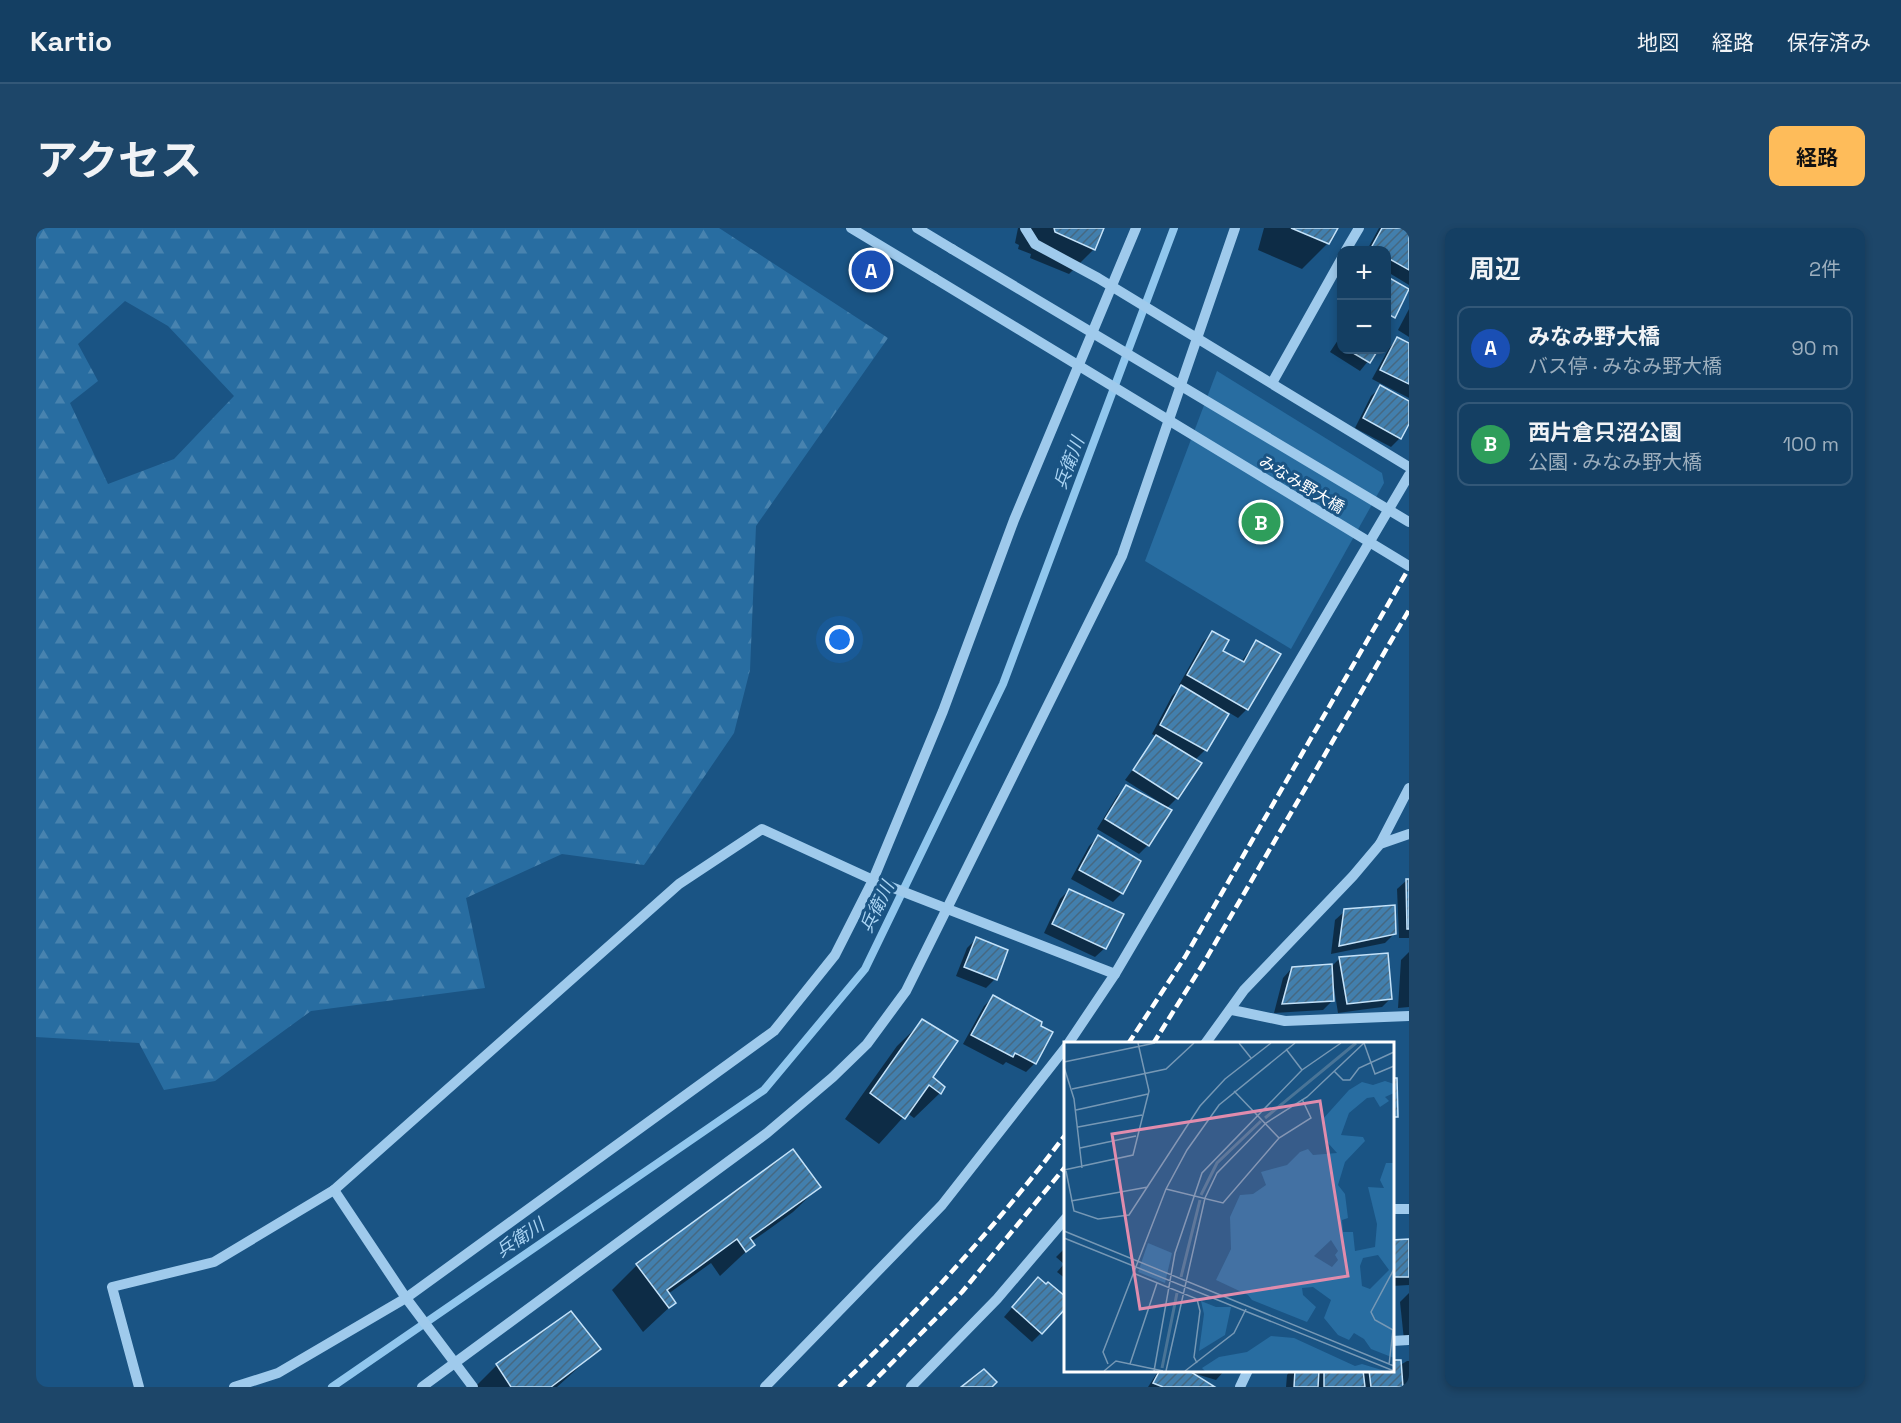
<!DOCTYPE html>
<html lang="ja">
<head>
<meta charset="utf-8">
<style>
	body { margin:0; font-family:"Space Grotesk","Noto Sans JP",sans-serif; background:#1d4669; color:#f1f3f6 }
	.controls { position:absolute; right:18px; top:18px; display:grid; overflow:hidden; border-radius:12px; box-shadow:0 3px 9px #0003 }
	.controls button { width:54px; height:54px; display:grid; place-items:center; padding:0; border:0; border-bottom:2px solid #335878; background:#143f63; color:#f1f3f6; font:30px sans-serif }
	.you { position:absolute; left:804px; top:412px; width:21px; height:21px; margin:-15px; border:4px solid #fff; border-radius:50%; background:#1a73e8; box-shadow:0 0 0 9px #1a73e833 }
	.badge { display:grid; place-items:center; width:39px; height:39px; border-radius:50%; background:#febc5a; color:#fff; font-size:20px; font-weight:700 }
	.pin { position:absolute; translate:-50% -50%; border:3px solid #fff; box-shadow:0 2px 6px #0006 }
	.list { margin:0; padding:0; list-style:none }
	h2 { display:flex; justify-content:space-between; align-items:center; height:78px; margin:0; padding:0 24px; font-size:26px }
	h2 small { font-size:20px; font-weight:400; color:#9dafbe }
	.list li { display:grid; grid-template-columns:39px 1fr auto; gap:18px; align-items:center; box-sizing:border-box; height:84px; margin:0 12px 12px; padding:0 12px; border:2px solid #335878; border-radius:12px }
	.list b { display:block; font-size:22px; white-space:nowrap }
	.list p { margin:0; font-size:20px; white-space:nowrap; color:#9dafbe }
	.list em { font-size:20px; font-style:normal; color:#9dafbe }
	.map { position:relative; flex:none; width:1373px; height:1159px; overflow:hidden; border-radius:12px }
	header { display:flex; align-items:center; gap:36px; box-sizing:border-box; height:84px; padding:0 30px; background:#143f63; border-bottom:2px solid #335878 }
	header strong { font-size:28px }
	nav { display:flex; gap:33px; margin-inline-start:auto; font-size:21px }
	.intro { display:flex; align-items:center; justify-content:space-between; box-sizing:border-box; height:144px; padding:0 36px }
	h1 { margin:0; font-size:42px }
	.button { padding:15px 27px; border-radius:12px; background:#febc5a; color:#111; font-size:21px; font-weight:700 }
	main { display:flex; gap:36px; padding:0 36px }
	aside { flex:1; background:#143f63; border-radius:12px; box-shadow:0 3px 9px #0003 }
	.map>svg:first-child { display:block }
	.green { fill:#286da1 }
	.forest { fill:url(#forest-firs); fill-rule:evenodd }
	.shadow { fill:#0007 }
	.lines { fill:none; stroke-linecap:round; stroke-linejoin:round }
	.stream { stroke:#91c7ee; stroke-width:8 }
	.building { fill:url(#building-hatch); stroke:#c4e2f9; stroke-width:1.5 }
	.minor { stroke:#9fcaec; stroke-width:10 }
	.rail { stroke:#fff; stroke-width:4.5; stroke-dasharray:10 4.5; stroke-linecap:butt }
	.minor-bridge { stroke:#9fcaec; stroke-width:10 }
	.labels { text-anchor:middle; stroke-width:6; stroke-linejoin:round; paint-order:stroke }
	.street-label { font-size:16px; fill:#fff; stroke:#1a5484 }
	.water-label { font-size:18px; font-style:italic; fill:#aad4f3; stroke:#1a5484 }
	.inset-river { fill:none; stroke:#497497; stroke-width:3 }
	.inset-road { fill:none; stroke:#7698b5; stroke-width:1.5 }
	.view { fill:#e08cad; fill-opacity:0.15; stroke:#e08cad; stroke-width:3 }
	.inset-edge { fill:none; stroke:#fff; stroke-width:3 }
</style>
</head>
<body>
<header>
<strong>Kartio</strong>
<nav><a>地図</a><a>経路</a><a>保存済み</a></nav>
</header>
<div class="intro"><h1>アクセス</h1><a class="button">経路</a></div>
<main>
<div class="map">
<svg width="1373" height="1159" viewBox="0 0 1373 1159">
	<defs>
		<pattern id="forest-firs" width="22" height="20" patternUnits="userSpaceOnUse" patternTransform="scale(1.5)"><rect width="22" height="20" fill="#286da1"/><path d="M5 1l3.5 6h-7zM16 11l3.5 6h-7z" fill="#4883af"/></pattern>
		<pattern id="building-hatch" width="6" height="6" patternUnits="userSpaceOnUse" patternTransform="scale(1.5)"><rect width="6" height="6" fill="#427fad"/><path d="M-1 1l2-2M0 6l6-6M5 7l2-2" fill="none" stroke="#466881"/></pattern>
	</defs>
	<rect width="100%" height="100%" fill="#1a5484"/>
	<path class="green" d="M 1181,143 L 1346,245 L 1348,255 L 1255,421 L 1109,333 Z"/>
	<path class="forest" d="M 0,0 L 683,0 L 852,110 L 720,298 L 714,442 L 698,505 L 608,637 L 526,626 L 430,670 L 449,760 L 275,783 L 179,853 L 128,862 L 103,815 L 0,809 ZM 89,73 L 132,98 L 198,168 L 138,231 L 72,256 L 34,175 L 62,153 L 42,116 Z"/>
	<g class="shadow">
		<path d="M 982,0 L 1067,0 L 1058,21 L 1033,46 L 994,30 L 995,26 L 982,21 L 983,17 L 979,15 Z"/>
		<path d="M 1228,0 L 1300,0 L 1292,15 L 1266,41 L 1222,22 Z"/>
		<path d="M 1343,0 L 1373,1 L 1373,57 L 1350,43 L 1350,22 L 1331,22 Z"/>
		<path d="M 1350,49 L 1372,63 L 1350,95 Z"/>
		<path d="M 1373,81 L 1373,109 L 1362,102 Z"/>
		<path d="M 1306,106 L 1306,122 L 1341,122 L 1324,143 L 1294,124 Z"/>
		<path d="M 1362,111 L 1373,116 L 1373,170 L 1336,151 L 1353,120 Z"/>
		<path d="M 1345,159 L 1364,210 L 1355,219 L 1319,200 L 1335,168 Z"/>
		<path d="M 1176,405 L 1185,423 L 1205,434 L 1220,414 L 1211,481 L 1202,490 L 1192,484 L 1169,522 L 1158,533 L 1141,570 L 1130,581 L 1112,617 L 1103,626 L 1061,601 L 1081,568 L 1090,559 L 1127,579 L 1128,577 L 1089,552 L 1121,509 L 1116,506 L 1136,468 L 1146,458 L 1143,457 L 1167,414 Z"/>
		<path d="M 1062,609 L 1086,665 L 1077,674 L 1035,651 L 1053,618 Z"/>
		<path d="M 1371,652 L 1373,652 L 1373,710 L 1363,710 L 1361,661 Z"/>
		<path d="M 1033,662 L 1069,720 L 1059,729 L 1008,705 L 1024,671 Z"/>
		<path d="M 1309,683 L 1358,706 L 1349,715 L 1295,726 L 1299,692 Z"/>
		<path d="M 941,710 L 959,751 L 950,760 L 920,748 L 931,720 Z"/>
		<path d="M 1373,724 L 1373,779 L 1362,780 L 1365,732 Z"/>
		<path d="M 1351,726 L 1355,770 L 1346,779 L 1302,785 L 1298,760 L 1296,761 L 1296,773 L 1287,782 L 1238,785 L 1247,750 L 1256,740 L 1296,738 L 1303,731 Z"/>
		<path d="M 957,769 L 999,835 L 990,844 L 970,834 L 967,837 L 927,816 L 948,778 Z"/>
		<path d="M 887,793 L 895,850 L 904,865 L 878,890 L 871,885 L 843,916 L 809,891 L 861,818 Z"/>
		<path d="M 783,959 L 757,984 L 715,1014 L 717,1017 L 684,1048 L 675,1035 L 632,1066 L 638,1075 L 607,1104 L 576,1062 L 601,1037 Z"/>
		<path d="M 1373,1012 L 1373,1057 L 1356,1058 L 1356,1013 Z"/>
		<path d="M 1030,1019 L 1030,1051 L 1021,1044 L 1028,1036 L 1020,1029 Z"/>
		<path d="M 1010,1058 L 1005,1105 L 996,1114 L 968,1089 L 993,1060 Z"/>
		<path d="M 1373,1065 L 1373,1111 L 1368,1112 L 1364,1074 Z"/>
		<path d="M 563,1121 L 521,1159 L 439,1159 L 461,1137 Z"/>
		<path d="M 1371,1133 L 1373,1133 L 1373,1159 L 1250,1159 L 1251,1147 L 1255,1142 L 1356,1142 Z"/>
		<path d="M 1123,1142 L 1189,1142 L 1180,1152 L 1160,1146 L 1177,1159 L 1112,1159 Z"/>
	</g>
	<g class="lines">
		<path class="stream" d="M 296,1159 L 728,862 L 829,741 L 967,456 L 1138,0"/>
	</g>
	<g class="building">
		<path d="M 1018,0 L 1068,0 L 1059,22 L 1019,4 Z"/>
		<path d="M 1255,0 L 1302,0 L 1293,16 Z"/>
		<path d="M 1346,0 L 1373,0 L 1373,42 L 1350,29 L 1350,22 L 1335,20 Z"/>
		<path d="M 1350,48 L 1373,61 L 1359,90 L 1350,85 Z"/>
		<path d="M 1361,109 L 1373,115 L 1373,156 L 1344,142 Z"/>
		<path d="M 1312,122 L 1342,122 L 1334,135 Z"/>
		<path d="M 1344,157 L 1373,173 L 1373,196 L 1365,211 L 1327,190 Z"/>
		<path d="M 1176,403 L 1193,412 L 1187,423 L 1208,434 L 1220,412 L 1245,426 L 1212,482 L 1151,447 Z"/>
		<path d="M 1145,457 L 1193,486 L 1171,523 L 1124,497 Z"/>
		<path d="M 1120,507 L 1166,535 L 1142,571 L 1097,542 Z"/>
		<path d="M 1090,557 L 1136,582 L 1113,618 L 1069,591 Z"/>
		<path d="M 1062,607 L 1105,633 L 1087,666 L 1043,642 Z"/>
		<path d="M 1370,651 L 1373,651 L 1373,701 L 1371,701 Z"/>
		<path d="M 1033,661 L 1088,686 L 1070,721 L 1016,696 Z"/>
		<path d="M 1359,677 L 1360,706 L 1303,718 L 1308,681 Z"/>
		<path d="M 940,709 L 972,722 L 961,752 L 928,739 Z"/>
		<path d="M 1352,725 L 1356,771 L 1311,776 L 1303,729 Z"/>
		<path d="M 1296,736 L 1298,773 L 1246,776 L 1256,739 Z"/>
		<path d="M 957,767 L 1006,794 L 1005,798 L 1017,804 L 1000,836 L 979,825 L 977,829 L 935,807 Z"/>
		<path d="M 886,791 L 922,813 L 897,849 L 909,859 L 905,866 L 893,857 L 869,891 L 834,865 Z"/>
		<path d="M 1356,850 L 1361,850 L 1362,889 L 1356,889 Z"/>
		<path d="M 757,921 L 785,959 L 714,1010 L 719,1017 L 710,1024 L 701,1011 L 631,1062 L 640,1075 L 633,1080 L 600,1036 Z"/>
		<path d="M 1373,1011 L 1373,1049 L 1356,1049 L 1356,1012 Z"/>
		<path d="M 1002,1049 L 1010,1056 L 1012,1054 L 1030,1069 L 1030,1080 L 1006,1106 L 976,1079 Z"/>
		<path d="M 535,1083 L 565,1121 L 515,1159 L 475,1159 L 460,1136 Z"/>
		<path d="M 1356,1132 L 1365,1132 L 1367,1159 L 1335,1159 L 1333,1142 L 1356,1142 Z"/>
		<path d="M 948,1141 L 961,1154 L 956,1159 L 925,1159 Z"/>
		<path d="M 1124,1142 L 1152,1142 L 1179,1159 L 1127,1159 L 1117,1155 Z"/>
		<path d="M 1259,1142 L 1283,1142 L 1282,1159 L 1258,1159 Z"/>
		<path d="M 1288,1142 L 1327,1142 L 1329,1159 L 1288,1159 Z"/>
	</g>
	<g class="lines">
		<g class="minor">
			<path d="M 815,0 L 898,50"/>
			<path d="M 881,0 L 916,21"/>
			<path d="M 989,0 L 999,16 L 1062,50 L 1373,239"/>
			<path d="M 1310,22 L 1323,0"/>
			<path d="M 1236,155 L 1306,30"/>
			<path d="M 1344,616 L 1373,560"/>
			<path d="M 1196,782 L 1249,793 L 1373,788"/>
			<path d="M 1032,816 L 1079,746 L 1373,247"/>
			<path d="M 1169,816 L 1208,762 L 1317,648 L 1344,616 L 1373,606"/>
			<path d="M 298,962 L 370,1070 L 437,1159"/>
			<path d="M 1356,981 L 1373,981"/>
			<path d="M 1356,1113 L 1373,1112"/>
			<path d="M 103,1159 L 76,1059 L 178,1034 L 298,962 L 643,656 L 726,601 L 837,652 L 1079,746"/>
			<path d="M 198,1159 L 242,1145 L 370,1070 L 738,803 L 799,727 L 837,652 L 907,483 L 978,292 L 1100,0"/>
			<path d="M 386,1159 L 731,905 L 797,849 L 831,816 L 870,763 L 1086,328 L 1199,0"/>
			<path d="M 729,1159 L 906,977 L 1030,819"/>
			<path d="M 875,1159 L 961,1071 L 1030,990"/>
			<path d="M 1204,1159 L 1212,1142"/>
		</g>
		<g class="rail">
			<path d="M 1092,816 L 1149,729 L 1373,340"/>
			<path d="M 1117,816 L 1167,736 L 1373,382"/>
			<path d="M 803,1159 C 885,1081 961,997 1030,906"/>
			<path d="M 832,1159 L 926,1064 L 1030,938"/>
		</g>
		<g class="minor-bridge">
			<path d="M 916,21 L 1373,294"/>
			<path d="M 898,50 L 1373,338"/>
		</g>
	</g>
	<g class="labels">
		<g class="street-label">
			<text transform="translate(1266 256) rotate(31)" y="6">みなみ野大橋</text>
		</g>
		<g class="water-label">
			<text transform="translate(1033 235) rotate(-69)" y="6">兵衛川</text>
			<text transform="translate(841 679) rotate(-64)" y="6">兵衛川</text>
			<text transform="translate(484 1010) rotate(-34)" y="6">兵衛川</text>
		</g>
	</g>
	<g transform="translate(1028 814)">
		<rect width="330" height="330" fill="#1a5484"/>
		<path d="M 84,201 L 108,211 L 101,241 L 74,230 Z" fill="#286da1"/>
		<path d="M 321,39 L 330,42 L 330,51 L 321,55 L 325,59 L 316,65 L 310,55 L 303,56 L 285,71 L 277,93 L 299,95 L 301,99 L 281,120 L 274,143 L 281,152 L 284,176 L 278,178 L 279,190 L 289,190 L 291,209 L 311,205 L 313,182 L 304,145 L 320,146 L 316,138 L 322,121 L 330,121 L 330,316 L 307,307 L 300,297 L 290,291 L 285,298 L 274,293 L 260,276 L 267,258 L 249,245 L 238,246 L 239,253 L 252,265 L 243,280 L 188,258 L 184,253 L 152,238 L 167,207 L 166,175 L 176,153 L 189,152 L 202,143 L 197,130 L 223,123 L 236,110 L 244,107 L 249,113 L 273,111 L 264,101 L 258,78 L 285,48 L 298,40 L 309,43 ZM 267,198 L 274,209 L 271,213 L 274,218 L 268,225 L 250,214 ZM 314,213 L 325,228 L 306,247 L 298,244 L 296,224 L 299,216 ZM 137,259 L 152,265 L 167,265 L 161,293 L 135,309 L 140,272 ZM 207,294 L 230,296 L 291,324 L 298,322 L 321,329 L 141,329 L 138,326 L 155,315 L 183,310 Z" fill="#286da1" fill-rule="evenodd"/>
		<path class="inset-river" d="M 201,76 L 292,1M 137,153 L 153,121 L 197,79M 117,235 L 136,158M 98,326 L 113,251"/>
		<path class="inset-road" d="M 175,1 L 187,16M 300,1 L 311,32 L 330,24M 222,7 L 238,28M 0,20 L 91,1M 0,25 L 10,57 L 18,126M 270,29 L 279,38 L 286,38 L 295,26 L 330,10M 8,47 L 102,27 L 130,1M 170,49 L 215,96M 12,68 L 84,52M 14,85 L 78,73M 16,106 L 72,94M 0,128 L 69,113 L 85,49 L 74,1M 2,129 L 10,169 L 34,177 L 65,173 L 136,64 L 161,37 L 207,1M 102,147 L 159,161 L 215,96 L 247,76 L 238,57M 7,159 L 84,145M 0,189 L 330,324M 0,196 L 330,329M 69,231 L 133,257 L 136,269 L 130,315 L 133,321M 44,322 L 39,310 L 102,147 L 123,108 L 155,63 L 231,1M 66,322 L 93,241M 325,323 L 329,288 L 311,278 L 307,270 L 330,227M 40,329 L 52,319 L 99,329M 90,329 L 111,211 L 138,131 L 238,28 L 277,1M 102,329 L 141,156 L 153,131 L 202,81 L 243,55 L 300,1M 121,329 L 170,291 L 182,267"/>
		<path class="view" d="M 256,59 L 284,234 L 76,267 L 48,92 Z"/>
		<rect width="330" height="330" class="inset-edge"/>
	</g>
</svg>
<div class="controls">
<button>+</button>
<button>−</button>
</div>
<div class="you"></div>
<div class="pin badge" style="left:835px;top:42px;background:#1a4fb4">A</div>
<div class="pin badge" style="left:1225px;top:294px;background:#2e9e5b">B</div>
</div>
<aside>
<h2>周辺<small>2件</small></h2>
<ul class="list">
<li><span class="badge" style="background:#1a4fb4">A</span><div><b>みなみ野大橋</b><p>バス停 · みなみ野大橋</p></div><em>90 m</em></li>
<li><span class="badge" style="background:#2e9e5b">B</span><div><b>西片倉只沼公園</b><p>公園 · みなみ野大橋</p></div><em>100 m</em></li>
</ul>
</aside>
</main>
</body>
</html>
